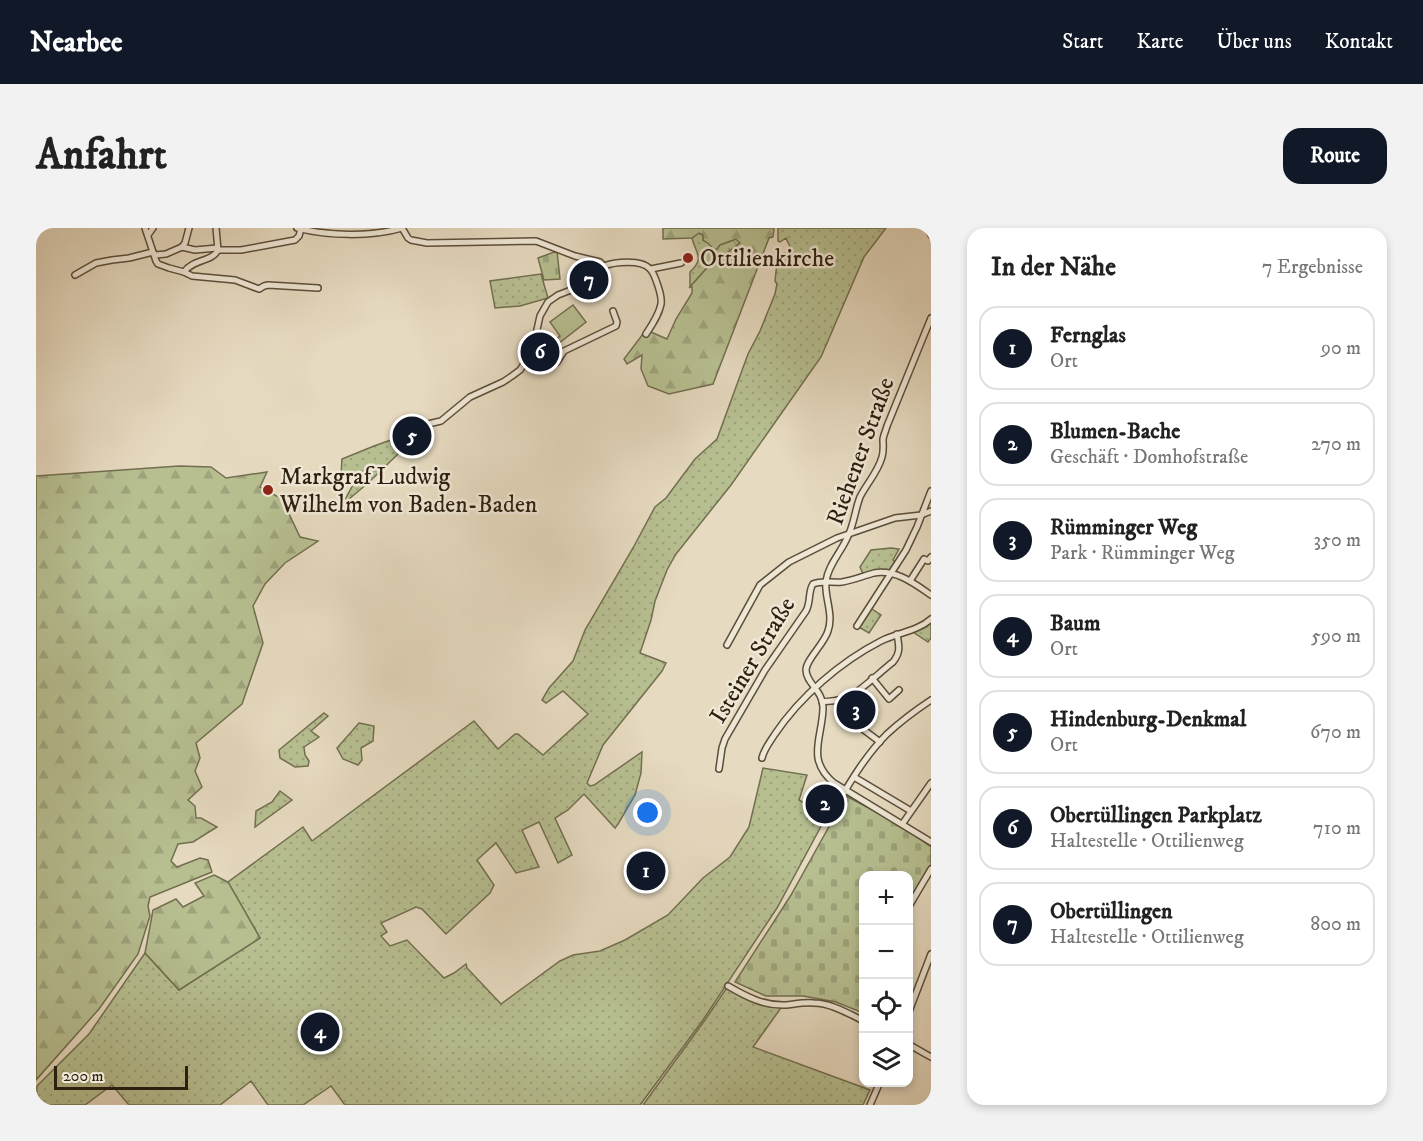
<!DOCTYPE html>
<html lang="de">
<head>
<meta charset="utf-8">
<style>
	body { margin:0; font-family:"IM FELL DW Pica",serif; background:#f2f2f2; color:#222 }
	.controls { position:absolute; right:18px; bottom:18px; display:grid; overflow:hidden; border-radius:12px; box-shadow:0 3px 9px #0003 }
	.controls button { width:54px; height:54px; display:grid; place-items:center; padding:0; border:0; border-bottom:2px solid #e0e0e0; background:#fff; color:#222; font:30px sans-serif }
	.scale { position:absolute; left:18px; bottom:15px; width:134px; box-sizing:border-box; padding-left:6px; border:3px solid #2e1f0e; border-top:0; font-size:16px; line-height:21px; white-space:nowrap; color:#2e1f0e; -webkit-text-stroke:4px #efe7d6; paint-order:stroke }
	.you { position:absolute; left:612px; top:585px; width:21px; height:21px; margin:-15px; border:4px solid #fff; border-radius:50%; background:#1a73e8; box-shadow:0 0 0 9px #1a73e833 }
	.badge { display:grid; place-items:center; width:39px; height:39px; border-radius:50%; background:#111827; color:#fff; font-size:20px; font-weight:700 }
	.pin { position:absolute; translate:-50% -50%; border:3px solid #fff; box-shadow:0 2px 6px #0006 }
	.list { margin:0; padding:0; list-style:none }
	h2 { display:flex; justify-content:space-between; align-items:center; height:78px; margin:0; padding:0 24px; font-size:26px }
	h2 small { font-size:20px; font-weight:400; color:#767676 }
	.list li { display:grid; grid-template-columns:39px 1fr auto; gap:18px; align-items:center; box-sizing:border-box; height:84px; margin:0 12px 12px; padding:0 12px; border:2px solid #e0e0e0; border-radius:18px }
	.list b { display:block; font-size:22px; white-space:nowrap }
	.list p { margin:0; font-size:20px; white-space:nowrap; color:#767676 }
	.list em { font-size:20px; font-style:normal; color:#767676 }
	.icon { flex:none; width:33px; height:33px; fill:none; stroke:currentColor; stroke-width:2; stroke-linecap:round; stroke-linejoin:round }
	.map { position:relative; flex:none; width:895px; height:877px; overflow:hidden; border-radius:18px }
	header { display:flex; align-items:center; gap:36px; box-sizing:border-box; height:84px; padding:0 30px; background:#111827; color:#fff }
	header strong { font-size:28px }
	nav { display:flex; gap:33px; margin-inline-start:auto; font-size:21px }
	.intro { display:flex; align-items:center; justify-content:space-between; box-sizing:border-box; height:144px; padding:0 36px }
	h1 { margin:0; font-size:42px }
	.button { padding:15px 27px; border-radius:18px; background:#111827; color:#fff; font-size:21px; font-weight:700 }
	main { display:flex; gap:36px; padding:0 36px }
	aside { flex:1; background:#fff; border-radius:18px; box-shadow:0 3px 9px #0003 }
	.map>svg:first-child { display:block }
	.green { fill:url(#green-dots); stroke:#726f50; stroke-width:1.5 }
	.forest { fill:url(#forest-firs); stroke:#726f50; stroke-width:1.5 }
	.cemetery { fill:url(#cemetery-stones); stroke:#726f50; stroke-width:1.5 }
	.pitch { fill:#b7bf91; stroke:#726f50; stroke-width:1.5 }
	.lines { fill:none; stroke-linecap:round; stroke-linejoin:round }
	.minor-casing { stroke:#5c4e3a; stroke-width:8 }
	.minor { stroke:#efe7d6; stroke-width:5 }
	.poi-dot { fill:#8f2418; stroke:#efe7d6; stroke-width:2 }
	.labels { text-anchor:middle; stroke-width:5; stroke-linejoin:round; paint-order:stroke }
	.poi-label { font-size:24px; fill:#2e1f0e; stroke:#efe7d6; text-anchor:start }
	.street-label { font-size:24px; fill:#2e1f0e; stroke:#efe7d6 }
</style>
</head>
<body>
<header>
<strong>Nearbee</strong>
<nav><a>Start</a><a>Karte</a><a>Über uns</a><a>Kontakt</a></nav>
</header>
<div class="intro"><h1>Anfahrt</h1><a class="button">Route</a></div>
<main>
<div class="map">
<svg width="895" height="877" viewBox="0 0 895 877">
	<defs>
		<pattern id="green-dots" width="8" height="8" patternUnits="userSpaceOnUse" patternTransform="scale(1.5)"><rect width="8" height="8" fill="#b7bf91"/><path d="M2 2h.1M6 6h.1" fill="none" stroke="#9ea47c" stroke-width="1.8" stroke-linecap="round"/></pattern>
		<pattern id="forest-firs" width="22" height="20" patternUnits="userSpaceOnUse" patternTransform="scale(1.5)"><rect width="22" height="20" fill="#b7bf91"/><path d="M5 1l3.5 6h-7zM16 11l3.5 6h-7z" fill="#9ea47c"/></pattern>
		<pattern id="cemetery-stones" width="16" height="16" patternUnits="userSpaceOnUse" patternTransform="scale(1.5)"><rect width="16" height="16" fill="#b7bf91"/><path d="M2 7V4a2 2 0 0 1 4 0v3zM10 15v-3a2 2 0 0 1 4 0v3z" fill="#9ea47c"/></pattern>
	</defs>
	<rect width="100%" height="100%" fill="#e6dac0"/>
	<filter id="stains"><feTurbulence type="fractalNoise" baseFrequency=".00333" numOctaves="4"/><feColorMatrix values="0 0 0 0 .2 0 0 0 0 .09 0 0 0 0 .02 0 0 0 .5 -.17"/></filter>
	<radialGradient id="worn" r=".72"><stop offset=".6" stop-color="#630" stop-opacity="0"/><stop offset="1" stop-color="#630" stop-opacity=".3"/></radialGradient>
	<g class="green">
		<path d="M 742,0 L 850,0 L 828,29 L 785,129 L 695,257 L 640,326 L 631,342 L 619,373 L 615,392 L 604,425 L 630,435 L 626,443 L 567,517 L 551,555 L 554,558 L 558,557 L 606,524 L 605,545 L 599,567 L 582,596 L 579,600 L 548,566 L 532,582 L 519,590 L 536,627 L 522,635 L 503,594 L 486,602 L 503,639 L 480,645 L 460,615 L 441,632 L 458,657 L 454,665 L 410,706 L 386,681 L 380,679 L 345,695 L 351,704 L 345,708 L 354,718 L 371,712 L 408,750 L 418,745 L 430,736 L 431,740 L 465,776 L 524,733 L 537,727 L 564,723 L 589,712 L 632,687 L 667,650 L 694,629 L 713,599 L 727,540 L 771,547 L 763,572 L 790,589 L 741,680 L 667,792 L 604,877 L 309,877 L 295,858 L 267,877 L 232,877 L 215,853 L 184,877 L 93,877 L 76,857 L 49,877 L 0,877 L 1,858 L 53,806 L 109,725 L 143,762 L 224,710 L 192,654 L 267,599 L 276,613 L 438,493 L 462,521 L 479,506 L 482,506 L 507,527 L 552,486 L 527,463 L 510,475 L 506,472 L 513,460 L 537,433 L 549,402 L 597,320 L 619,279 L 630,270 L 659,231 L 681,211 L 712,126 L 724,103 L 739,66 L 741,56 L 739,53 L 741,35 L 746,26 L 756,23 L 750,10 L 744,14 L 742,13 Z"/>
		<path d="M 662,5 L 667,7 L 667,12 C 679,20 688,16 700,11 L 705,14 L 669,42 L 654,59 L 654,44 C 669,30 660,26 656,10 Z"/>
		<path d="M 505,46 L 512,70 L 484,78 L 459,80 L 454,53 Z"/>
		<path d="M 389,200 L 332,255 L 306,277 L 319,253 L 315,247 L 305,247 L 306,231 L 338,218 Z"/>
		<path d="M 855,320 L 863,321 L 857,332 L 861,335 L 855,346 L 828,348 L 824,339 L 835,322 Z"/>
		<path d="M 833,379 L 845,387 L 833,405 L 821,398 Z"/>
		<path d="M 895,395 L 895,410 L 892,414 L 877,404 L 888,400 Z"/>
		<path d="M 820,469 L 835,485 L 824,496 C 814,490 806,485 808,473 Z"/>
		<path d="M 288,485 L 292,488 L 275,503 L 283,509 L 268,519 L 269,527 L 273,533 L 272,538 L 259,539 L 244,530 L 243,522 Z"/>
		<path d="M 323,495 L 338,498 L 337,513 L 325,520 L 326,532 L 322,537 L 307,531 L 301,520 Z"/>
		<path d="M 244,563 L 256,572 L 219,599 L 220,583 L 236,574 Z"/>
		<path d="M 692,758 L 705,766 L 747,777 L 717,819 L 834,862 L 827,877 L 607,877 L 669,792 Z"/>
	</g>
	<g class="forest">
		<path d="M 627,0 L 738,0 L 737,9 L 733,10 L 677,156 L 633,166 L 612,158 L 605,141 L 606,127 L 591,136 L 588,131 L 610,102 L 631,111 L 640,91 L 656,65 L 656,59 L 654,59 L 669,42 L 704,15 L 700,11 L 684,17 L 681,21 L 678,22 L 673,16 L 667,12 L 667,7 L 663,5 L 656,10 L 627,11 Z"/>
		<path d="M 143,238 L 175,239 L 190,250 L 231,244 L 224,259 L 246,271 L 264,309 L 282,313 L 249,335 L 229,356 L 217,378 L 227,415 L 206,476 L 160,515 L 164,530 L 159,543 L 166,559 L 152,572 L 159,578 L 160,590 L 165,590 L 181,599 L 157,614 L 142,616 L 135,633 L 141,639 L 164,630 L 172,632 L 176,644 L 114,669 L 112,678 L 114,688 L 102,726 L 63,781 L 0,852 L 0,248 Z"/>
		<path d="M 178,647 L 192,654 L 224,710 L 143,762 L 109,725 L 117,682 L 140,671 L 147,679 L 168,668 L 159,655 Z"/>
	</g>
	<g class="cemetery">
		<path d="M 521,23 L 524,51 L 508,52 L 502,30 Z"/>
		<path d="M 810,568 L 867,598 L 895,619 L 895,637 L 873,678 L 872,648 L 828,648 L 827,785 L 800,774 L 767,768 L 730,768 L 699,754 L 755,667 Z"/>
	</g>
	<path class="pitch" d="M 537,77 L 550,94 L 513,123 L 510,119 L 524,108 L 514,94 Z"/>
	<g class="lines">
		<defs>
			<g id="minor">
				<path d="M 109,0 L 120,33 L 122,36 L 133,40 L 148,44 L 156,48 L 199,52 L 223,61 L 228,58 L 232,57 L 282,60"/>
				<path d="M 180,0 L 182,22"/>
				<path d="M 261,0 C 292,8 335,9 366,0"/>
				<path d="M 366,0 L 372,10 L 375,12 L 391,15 L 500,13 L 539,28 L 564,34 L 568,38 C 578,34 606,31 614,41 C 618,45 620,52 622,58 C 624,64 626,70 625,76 C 623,87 616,97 610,106"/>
				<path d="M 892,0 L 895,7"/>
				<path d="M 112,7 L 117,0"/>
				<path d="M 146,19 L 149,15 L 153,0"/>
				<path d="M 182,22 L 205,22 L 259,12 L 263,8 L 265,1"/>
				<path d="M 119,27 L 130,26 L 146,19 L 159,22 L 181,20"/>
				<path d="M 615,41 L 645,35"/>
				<path d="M 148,44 C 157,31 176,34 182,22"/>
				<path d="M 39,47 L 60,35 L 76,32 L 93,30 L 117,24"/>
				<path d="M 895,90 L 851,198 C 850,202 848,206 847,211 C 847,217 848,223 846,229 C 842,244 831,255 824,269 C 819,282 818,296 812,308 C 806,323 792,337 790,353 C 788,369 798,386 792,403 C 788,416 770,432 770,442 C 770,455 787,463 787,479 C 787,509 769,531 798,555 L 895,614"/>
				<path d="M 496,124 L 521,134 L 528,123 L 580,98 L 581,94 L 577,83"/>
				<path d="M 392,196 L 405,193 L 434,169 L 467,154 L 476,148 L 484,142 L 496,124 L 504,88 L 512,74 L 522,67 L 566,50 L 569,44 L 568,38"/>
				<path d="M 874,353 L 888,331 L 892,333 L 895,329"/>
				<path d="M 821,398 L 870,322 L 881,299 L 895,263"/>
				<path d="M 691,417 L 724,357 L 753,334 L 801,310 L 859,290 L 885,287 L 895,283"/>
				<path d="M 836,450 L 853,471 L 863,462"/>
				<path d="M 802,472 L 808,487 L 844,514"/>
				<path d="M 786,474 C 794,473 803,473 810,470 C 823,465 845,443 857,434 C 865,424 863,418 861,406"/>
				<path d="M 726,530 C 728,521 734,514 739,506 C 764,469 804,434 845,413 C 861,405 882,403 895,391"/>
				<path d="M 683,541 L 686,520 L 689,511 L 729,442 L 770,383 C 775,374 772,363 777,356 C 786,352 796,355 806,354 C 817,352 827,348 838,345 C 860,341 879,356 895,367"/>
				<path d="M 818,549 L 875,583"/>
				<path d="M 793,590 C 810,561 827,530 851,506 C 865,493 880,482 895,472"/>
				<path d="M 867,595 L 895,555"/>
				<path d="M 872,680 L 895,641"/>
				<path d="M 692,758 C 711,769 728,778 750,777 C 759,776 769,774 778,775 C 795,775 813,786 828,793"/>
				<path d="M 872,786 L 895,726"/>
				<path d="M 872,816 L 895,829"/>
				<path d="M 834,877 L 844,854"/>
			</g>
		</defs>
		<use href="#minor" class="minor-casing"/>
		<use href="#minor" class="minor"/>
	</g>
	<g class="poi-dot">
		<circle cx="652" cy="30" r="6"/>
		<circle cx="232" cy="262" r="6"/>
	</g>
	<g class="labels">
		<g class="poi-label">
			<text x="664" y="38">Ottilienkirche</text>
			<text x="244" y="256">Markgraf Ludwig<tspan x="244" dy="28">Wilhelm von Baden-Baden</tspan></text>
		</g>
		<g class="street-label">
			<text transform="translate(824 223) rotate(-70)" y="8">Riehener Straße</text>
			<text transform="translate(716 432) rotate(-59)" y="8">Isteiner Straße</text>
		</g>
	</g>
	<rect width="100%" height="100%" filter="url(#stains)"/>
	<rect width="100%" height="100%" fill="url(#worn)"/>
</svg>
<div class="controls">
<button>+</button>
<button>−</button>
<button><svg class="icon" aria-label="locate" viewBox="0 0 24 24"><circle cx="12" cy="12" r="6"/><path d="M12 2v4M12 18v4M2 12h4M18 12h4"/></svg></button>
<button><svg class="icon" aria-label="layers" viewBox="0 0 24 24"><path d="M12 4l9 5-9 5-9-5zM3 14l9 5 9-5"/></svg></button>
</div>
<div class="scale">200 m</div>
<div class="you"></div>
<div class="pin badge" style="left:610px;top:643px">1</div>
<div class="pin badge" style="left:789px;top:576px">2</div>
<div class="pin badge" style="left:820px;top:482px">3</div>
<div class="pin badge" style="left:284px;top:804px">4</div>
<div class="pin badge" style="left:376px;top:208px">5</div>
<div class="pin badge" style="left:504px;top:124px">6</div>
<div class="pin badge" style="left:553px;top:52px">7</div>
</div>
<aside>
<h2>In der Nähe<small>7 Ergebnisse</small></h2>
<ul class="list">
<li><span class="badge">1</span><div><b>Fernglas</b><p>Ort</p></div><em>90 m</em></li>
<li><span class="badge">2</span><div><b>Blumen-Bache</b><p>Geschäft · Domhofstraße</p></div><em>270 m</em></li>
<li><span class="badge">3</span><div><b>Rümminger Weg</b><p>Park · Rümminger Weg</p></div><em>350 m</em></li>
<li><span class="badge">4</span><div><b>Baum</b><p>Ort</p></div><em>590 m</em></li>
<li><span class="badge">5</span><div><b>Hindenburg-Denkmal</b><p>Ort</p></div><em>670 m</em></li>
<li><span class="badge">6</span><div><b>Obertüllingen Parkplatz</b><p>Haltestelle · Ottilienweg</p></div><em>710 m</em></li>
<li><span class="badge">7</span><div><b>Obertüllingen</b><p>Haltestelle · Ottilienweg</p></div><em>800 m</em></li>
</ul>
</aside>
</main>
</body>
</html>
